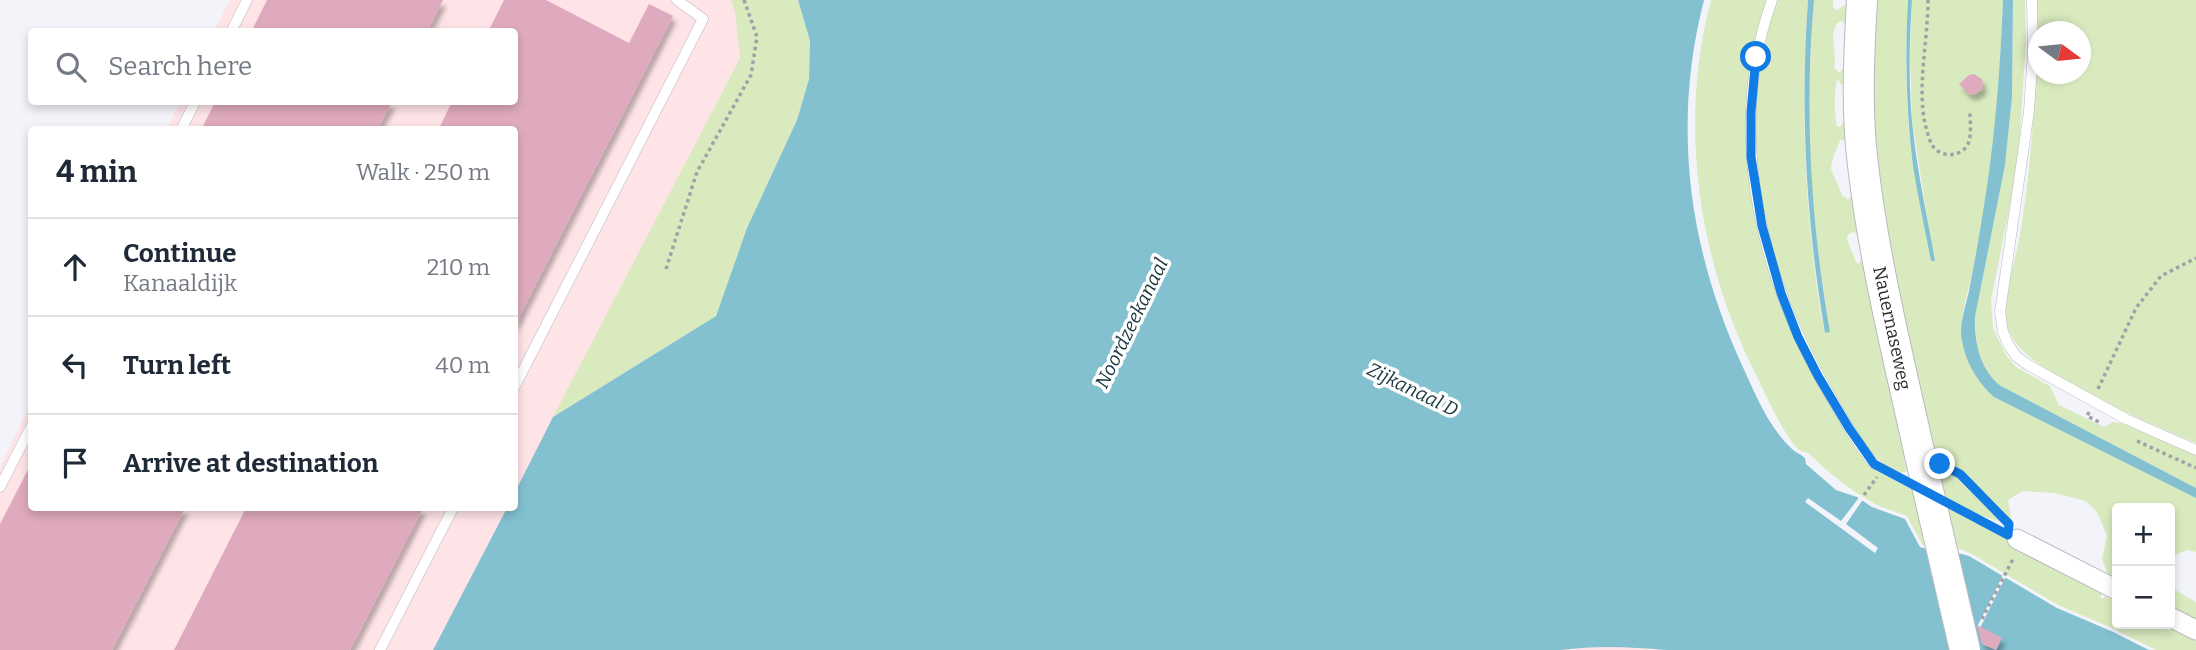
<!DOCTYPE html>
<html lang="en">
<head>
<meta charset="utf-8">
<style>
	body { margin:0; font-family:Bitter,serif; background:#f6f6f7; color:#1f2937 }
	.controls { position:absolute; right:21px; bottom:21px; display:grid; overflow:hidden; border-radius:7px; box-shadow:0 4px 10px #0003 }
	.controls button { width:63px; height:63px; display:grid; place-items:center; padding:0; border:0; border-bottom:2px solid #e0e1e3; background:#fff; color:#1f2937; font:35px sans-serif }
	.compass { position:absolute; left:2028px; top:21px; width:63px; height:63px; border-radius:50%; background:#fff; box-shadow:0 4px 10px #0003; rotate:105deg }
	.stop { position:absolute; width:21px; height:21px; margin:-16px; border:5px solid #117ce3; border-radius:50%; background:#fff }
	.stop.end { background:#117ce3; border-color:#fff; box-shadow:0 2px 7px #0008 }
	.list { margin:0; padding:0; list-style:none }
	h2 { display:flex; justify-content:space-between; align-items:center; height:91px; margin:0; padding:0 28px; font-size:30px }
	h2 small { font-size:23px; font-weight:400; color:#747a83 }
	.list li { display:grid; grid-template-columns:46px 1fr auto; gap:21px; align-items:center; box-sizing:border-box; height:98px; padding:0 28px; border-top:2px solid #e0e1e3 }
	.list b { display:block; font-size:26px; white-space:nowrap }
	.list p { margin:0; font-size:23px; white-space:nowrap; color:#747a83 }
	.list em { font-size:23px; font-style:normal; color:#747a83 }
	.icon { flex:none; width:38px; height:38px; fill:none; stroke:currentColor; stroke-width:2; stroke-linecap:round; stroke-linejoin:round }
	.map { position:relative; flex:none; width:2196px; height:650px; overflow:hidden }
	.search { position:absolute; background:#fff; box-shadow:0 4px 10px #0003; left:28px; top:28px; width:490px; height:77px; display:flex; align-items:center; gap:18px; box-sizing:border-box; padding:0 24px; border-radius:7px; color:#747a83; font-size:26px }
	.panel { position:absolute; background:#fff; box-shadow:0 4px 10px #0003; left:28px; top:126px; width:490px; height:385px; border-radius:7px }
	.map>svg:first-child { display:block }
	.industrial { fill:#fee3e7 }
	.green { fill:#d9eabf; fill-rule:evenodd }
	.water { fill:#83c1d1 }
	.pier { fill:#f3f4fa }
	.building { fill:#dfaabd; filter:url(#shadow) }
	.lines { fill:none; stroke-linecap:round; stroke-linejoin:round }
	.lane-casing { stroke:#b8babf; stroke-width:11 }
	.street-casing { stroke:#b8babf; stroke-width:21 }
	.primary-casing { stroke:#b8babf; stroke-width:32 }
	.path { stroke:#a1a1a6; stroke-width:3.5; stroke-dasharray:3.5 3.5; stroke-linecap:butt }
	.lane { stroke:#fff; stroke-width:10 }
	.street { stroke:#fff; stroke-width:19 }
	.primary { stroke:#fff; stroke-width:30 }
	.primary-bridge-casing { stroke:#b8babf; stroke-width:32; stroke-linecap:butt }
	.primary-bridge { stroke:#fff; stroke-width:30 }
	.route { stroke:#117ce3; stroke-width:9 }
	.labels { text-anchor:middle; stroke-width:7; stroke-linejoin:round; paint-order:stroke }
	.street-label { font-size:18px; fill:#2c2c2f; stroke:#fff }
	.water-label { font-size:19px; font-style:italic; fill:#16353c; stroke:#fff }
</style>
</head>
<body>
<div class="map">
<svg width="2196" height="650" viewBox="0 0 2196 650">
	<defs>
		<filter id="shadow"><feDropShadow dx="3.5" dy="6" stdDeviation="2" flood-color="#0004"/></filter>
	</defs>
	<rect width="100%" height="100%" fill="#f3f4fa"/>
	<g class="industrial">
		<path d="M 230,0 L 731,0 L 735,12 L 740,58 L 515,492 L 514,130 L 166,130 L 180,102 L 514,102 L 514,32 L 214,31 Z"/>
		<path d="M 31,403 L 32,508 L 507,508 L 433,650 L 0,650 L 0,467 Z"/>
		<path d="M 1584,646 L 1625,647 L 1666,650 L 1561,650 Z"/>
	</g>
	<g class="green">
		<path d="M 731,0 L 798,0 L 810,41 L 809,79 L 797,120 L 747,228 L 716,316 L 553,417 L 740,58 L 735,12 Z"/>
		<path d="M 1711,0 L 1767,0 L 1754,54 L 1747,109 L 1746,152 L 1749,180 L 1754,209 L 1781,305 L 1796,340 L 1834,412 L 1865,461 L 1879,472 L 2104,589 L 2100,598 L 2103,599 L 2105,596 L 2117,602 L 2117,624 L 2170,624 L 2196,635 L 2196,650 L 2156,650 L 2112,628 L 2058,605 L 1970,553 L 1954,547 L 1926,546 L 1922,544 L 1907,516 C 1896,512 1885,509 1875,504 C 1850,490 1829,473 1808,453 L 1800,451 L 1794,445 C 1778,423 1768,399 1756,375 C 1698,260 1678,125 1711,0 Z"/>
		<path d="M 1776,0 L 1808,0 C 1802,85 1803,169 1813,253 C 1816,280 1819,308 1825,333 L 1830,332 C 1820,268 1811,203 1809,138 C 1808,95 1811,52 1813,9 L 1814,0 L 1833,0 L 1833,7 L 1837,10 L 1846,4 L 1846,0 L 1852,0 L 1906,451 L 1903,453 L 1905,464 L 1910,463 L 1911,470 L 1897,474 C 1866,455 1853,425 1835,395 C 1775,293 1740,171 1762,52 C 1766,34 1772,17 1776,0 ZM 1841,21 L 1845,24 L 1844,68 L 1839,73 L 1834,67 C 1838,50 1828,40 1837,23 ZM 1837,80 L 1840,81 L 1840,84 L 1844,85 L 1845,120 L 1840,127 L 1837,126 C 1834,112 1834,94 1837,80 ZM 1840,140 L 1846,141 L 1853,194 L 1848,200 L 1842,195 L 1831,169 L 1832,161 ZM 1853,232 L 1858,234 L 1862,260 L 1857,264 L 1847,239 L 1848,235 Z"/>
		<path d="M 1873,0 L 1908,0 C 1905,57 1905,115 1914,171 C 1919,201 1925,231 1931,261 L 1934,261 L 1912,120 L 1910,53 L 1912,0 L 2003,0 C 2000,62 1998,124 1988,186 C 1983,216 1978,245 1972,275 C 1967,296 1958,321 1963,343 C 1967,365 1978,383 1995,397 L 2196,498 L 2196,552 L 2188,550 L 2170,557 L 2170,508 L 2117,508 L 2117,586 L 2108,575 L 2102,559 L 2107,536 L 2097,512 L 2086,501 L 2054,493 L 2023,491 L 2008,500 L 2012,523 L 1961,471 L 1947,463 L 1935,460 L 1934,458 L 1938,456 L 1921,412 L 1873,157 Z"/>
		<path d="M 2013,0 L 2025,0 L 2026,42 L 2019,147 L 2014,185 L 1991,300 L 1993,328 L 2006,355 L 2016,367 L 2050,386 L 2059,405 L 2104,427 L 2113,422 L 2121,423 L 2196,455 L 2196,488 L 2001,386 C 1979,371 1975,341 1975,317 L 2005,165 L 2012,97 Z"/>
		<path d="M 2037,0 L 2196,0 L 2196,443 C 2153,425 2041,378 2015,342 C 2009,334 2005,323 2005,313 C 2006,284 2017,256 2021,229 C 2033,153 2037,76 2037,0 ZM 2038,32 L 2080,32 L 2080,74 L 2038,74 Z"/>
		<path d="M 1936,466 C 1965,474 1984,503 2004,523 L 1974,513 L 1944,497 Z"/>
		<path d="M 2170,587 L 2196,602 L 2196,625 L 2170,611 Z"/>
	</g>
	<g class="water">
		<path d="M 798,0 L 1704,0 C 1672,124 1688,246 1741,363 C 1754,391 1768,427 1792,449 C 1796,453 1801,454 1805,458 L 1806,464 L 1836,490 L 1857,497 L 1872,507 L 1905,519 L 1920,547 C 1936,553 1953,550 1969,556 L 2057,608 L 2111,631 L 2149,650 L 1666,650 C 1631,647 1597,645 1561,650 L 433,650 L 507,508 L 514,508 L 515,492 L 553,417 L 716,316 L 747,228 L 797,120 L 809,79 L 810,41 Z"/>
		<path d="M 1808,0 L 1814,0 C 1804,111 1811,223 1830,332 L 1825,333 C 1806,222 1800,112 1808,0 Z"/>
		<path d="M 1908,0 L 1912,0 C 1909,46 1908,93 1914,139 C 1919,180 1928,220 1935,261 L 1931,261 C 1925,230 1918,198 1913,166 C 1906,111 1905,56 1908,0 Z"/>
		<path d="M 2003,0 L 2013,0 L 2012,97 L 2005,165 L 1975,317 C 1974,341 1980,371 2001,386 L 2196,488 L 2196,498 L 1994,397 C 1976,381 1963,358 1961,333 C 1961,319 1966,304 1969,291 C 1974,265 1979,238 1983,212 C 1995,141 2000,72 2003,0 Z"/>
	</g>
	<g class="pier">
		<path d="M 1861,495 L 1864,498 L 1846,524 L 1878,548 L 1875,553 L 1805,502 L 1808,498 L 1841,521 Z"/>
		<path d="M 2004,573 L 2007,574 L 1980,628 L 1977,627 Z"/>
	</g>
	<g class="building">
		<path d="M 267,0 L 443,0 L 427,32 L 251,32 Z"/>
		<path d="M 504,0 L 546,0 L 629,43 L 649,4 L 673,16 L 514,327 L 514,130 L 438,130 L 452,102 L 514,102 L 514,32 L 488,32 Z"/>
		<path d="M 1974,74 L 1982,79 L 1983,85 L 1982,90 L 1973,95 L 1968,93 L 1959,84 L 1969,75 Z"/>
		<path d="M 215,102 L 392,102 L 377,130 L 201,130 Z"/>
		<path d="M 32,462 L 32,508 L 185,508 L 112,650 L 0,650 L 0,524 Z"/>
		<path d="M 246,508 L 423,508 L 350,650 L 174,650 Z"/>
		<path d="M 1977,625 L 2002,638 L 1996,650 L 1982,644 Z"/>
	</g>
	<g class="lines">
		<defs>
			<g id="lane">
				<path d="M 1772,0 C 1725,132 1761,280 1831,397 C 1844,420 1857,443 1874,464"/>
				<path d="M 2032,0 L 2033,51 L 2029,111 L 2000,312 L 2003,332 L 2008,344 L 2016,356 L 2028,365 L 2126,419 L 2196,450"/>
				<path d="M 231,32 L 247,0"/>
				<path d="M 181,130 L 195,102"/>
				<path d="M 514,388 L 703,19 L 677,0"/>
				<path d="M 0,487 L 32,425"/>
				<path d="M 380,650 L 453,508"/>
			</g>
			<g id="street">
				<path d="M 2017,539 L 2117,590"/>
				<path d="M 2170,617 L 2196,630"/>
			</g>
			<path id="primary" d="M 1862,0 C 1859,54 1856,110 1863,165 C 1874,261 1898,356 1919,451"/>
		</defs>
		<use href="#lane" class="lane-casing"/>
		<use href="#street" class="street-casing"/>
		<use href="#primary" class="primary-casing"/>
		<g class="path">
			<path d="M 1928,0 C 1928,41 1917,84 1925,124 C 1927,131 1929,139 1932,145 C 1940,158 1961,158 1968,144 C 1972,135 1970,121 1970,112"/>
			<path d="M 666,269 L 697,172 L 751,75 L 757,37 L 744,0"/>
			<path d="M 2098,389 L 2136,308 L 2161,276 L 2196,258"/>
			<path d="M 2089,412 L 2087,416 L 2099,422"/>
			<path d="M 2137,441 L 2196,468"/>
			<path d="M 1948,466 L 1960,474 L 2008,523"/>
			<path d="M 1886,471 L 1900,479"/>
			<path d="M 1864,495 L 1877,477"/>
			<path d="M 1957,509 L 2003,532"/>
			<path d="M 1982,619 L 2014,557"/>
		</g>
		<use href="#lane" class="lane"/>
		<use href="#street" class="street"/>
		<use href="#primary" class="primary"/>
		<defs>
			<path id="primary-bridge" d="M 1919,451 L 1965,650"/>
		</defs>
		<use href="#primary-bridge" class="primary-bridge-casing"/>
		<use href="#primary-bridge" class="primary-bridge"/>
	</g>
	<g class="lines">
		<path class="route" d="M 1756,57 L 1751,112 L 1751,157 L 1762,226 L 1781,293 L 1798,337 L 1818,376 L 1849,428 L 1874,464 L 2008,535 L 2009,524 L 1960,474 L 1940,464"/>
	</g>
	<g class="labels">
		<g class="street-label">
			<text transform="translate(1892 328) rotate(78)" y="6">Nauernaseweg</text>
		</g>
		<g class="water-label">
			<text transform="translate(1131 323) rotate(-64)" y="7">Noordzeekanaal</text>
			<text transform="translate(1413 389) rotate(26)" y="7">Zijkanaal D</text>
		</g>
	</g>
</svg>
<div class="controls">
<button>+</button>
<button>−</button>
</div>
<svg class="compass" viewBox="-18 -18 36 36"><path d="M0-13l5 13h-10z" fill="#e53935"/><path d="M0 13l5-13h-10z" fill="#747a83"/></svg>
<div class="stop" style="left:1756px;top:57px"></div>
<div class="stop end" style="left:1940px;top:464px"></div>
<div class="search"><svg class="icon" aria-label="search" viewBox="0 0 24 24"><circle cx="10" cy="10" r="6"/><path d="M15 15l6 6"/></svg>Search here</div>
<section class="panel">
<h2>4 min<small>Walk · 250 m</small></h2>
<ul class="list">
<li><svg class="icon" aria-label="ahead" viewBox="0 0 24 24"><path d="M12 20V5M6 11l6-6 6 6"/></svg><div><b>Continue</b><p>Kanaaldijk</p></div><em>210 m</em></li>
<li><svg class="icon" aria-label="left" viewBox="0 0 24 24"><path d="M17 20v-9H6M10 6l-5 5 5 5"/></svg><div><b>Turn left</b></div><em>40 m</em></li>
<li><svg class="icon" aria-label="arrive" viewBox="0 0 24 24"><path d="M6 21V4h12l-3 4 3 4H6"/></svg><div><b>Arrive at destination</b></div></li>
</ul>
</section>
</div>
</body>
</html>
